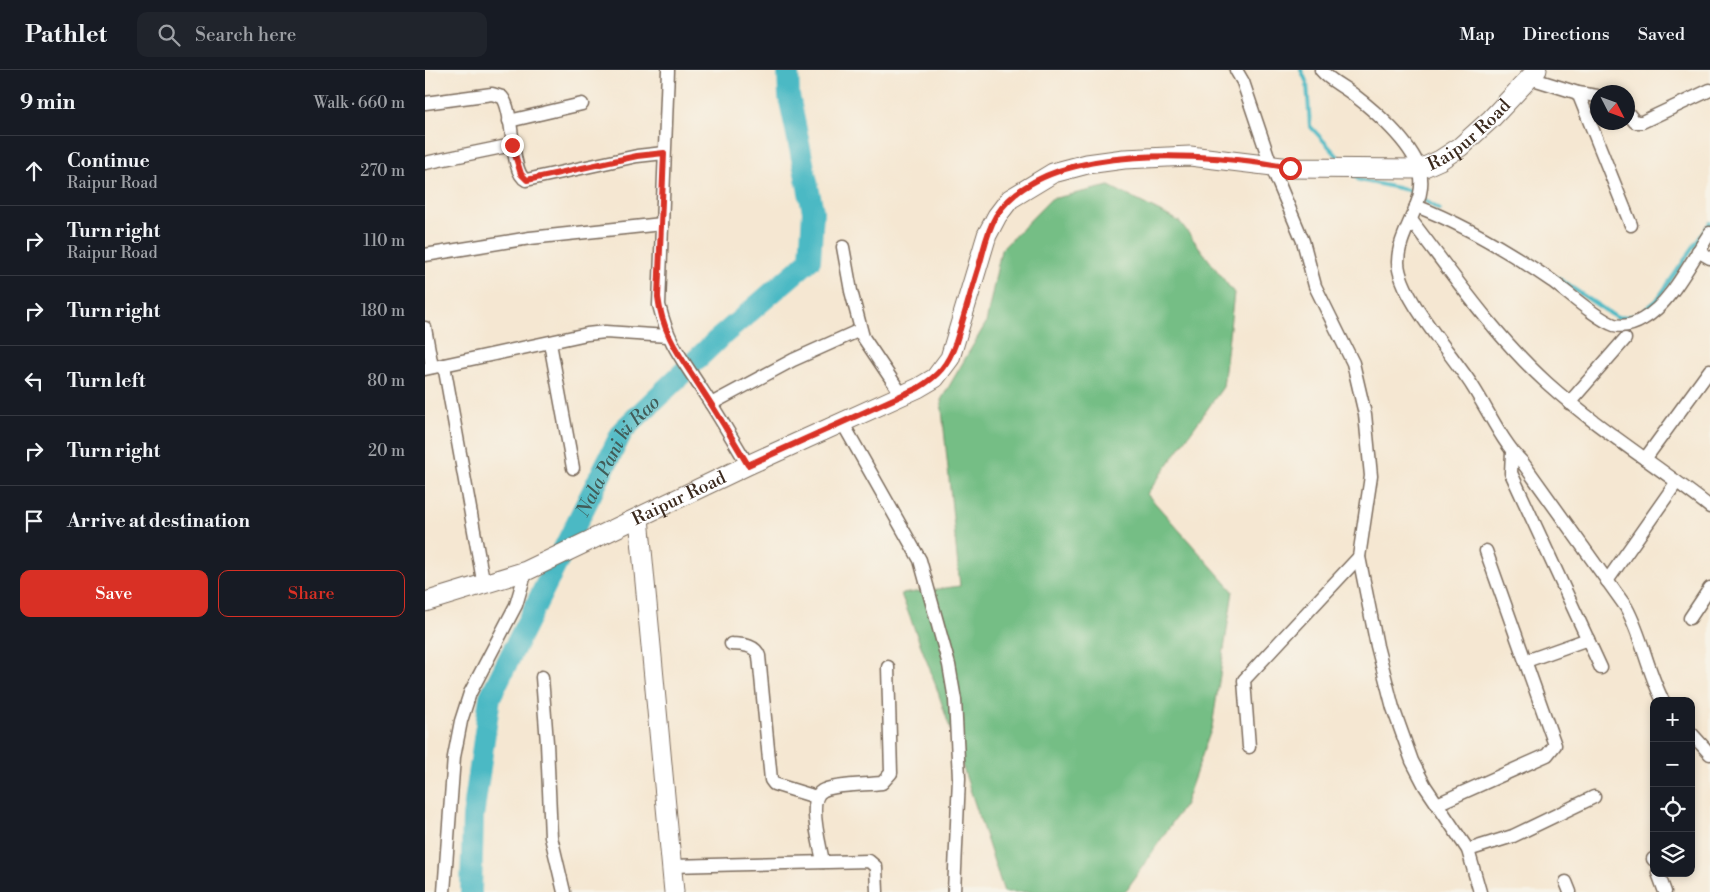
<!DOCTYPE html>
<html lang="en">
<head>
<meta charset="utf-8">
<style>
	body { margin:0; font-family:"Libre Bodoni",serif; background:#20242c; color:#f1f3f6 }
	.controls { position:absolute; right:15px; bottom:15px; display:grid; overflow:hidden; border-radius:10px; box-shadow:0 2px 8px #0003 }
	.controls button { width:45px; height:45px; display:grid; place-items:center; padding:0; border:0; border-bottom:1px solid #363941; background:#171b24; color:#f1f3f6; font:25px sans-serif }
	.compass { position:absolute; left:1165px; top:15px; width:45px; height:45px; border-radius:50%; background:#171b24; box-shadow:0 2px 8px #0003; rotate:132deg }
	.stop { position:absolute; width:15px; height:15px; margin:-11px; border:4px solid #d93025; border-radius:50%; background:#fff }
	.stop.end { background:#d93025; border-color:#fff; box-shadow:0 1px 5px #0008 }
	.list { margin:0; padding:0; list-style:none }
	h2 { display:flex; justify-content:space-between; align-items:center; height:65px; margin:0; padding:0 20px; font-size:21px }
	h2 small { font-size:16px; font-weight:400; color:#9ea1a6 }
	.list li { display:grid; grid-template-columns:32px 1fr auto; gap:15px; align-items:center; box-sizing:border-box; height:70px; padding:0 20px; border-top:1px solid #363941 }
	.list b { display:block; font-size:19px; white-space:nowrap }
	.list p { margin:0; font-size:16px; white-space:nowrap; color:#9ea1a6 }
	.list em { font-size:16px; font-style:normal; color:#9ea1a6 }
	.actions { display:flex; gap:10px; padding:15px 20px }
	.actions a { flex:1; padding:11px 0; border:1px solid #d93025; border-radius:10px; text-align:center; font-size:18px; color:#d93025 }
	.actions .main { background:#d93025; color:#fff }
	.icon { flex:none; width:28px; height:28px; fill:none; stroke:currentColor; stroke-width:2; stroke-linecap:round; stroke-linejoin:round }
	.map { position:relative; flex:none; width:1285px; height:822px; overflow:hidden }
	header { display:flex; align-items:center; gap:30px; box-sizing:border-box; height:70px; padding:0 25px; background:#171b24; border-bottom:1px solid #363941 }
	header strong { font-size:24px }
	nav { display:flex; gap:28px; margin-inline-start:auto; font-size:18px }
	.search { width:350px; height:45px; background:#20242c; display:flex; align-items:center; gap:12px; box-sizing:border-box; padding:0 18px; border-radius:10px; color:#9ea1a6; font-size:19px }
	main { display:flex }
	aside { flex:1; background:#171b24 }
	.map>svg:first-child { display:block }
	.forest { fill:#74be85; stroke:#587452 }
	.lines { fill:none; stroke-linecap:round; stroke-linejoin:round }
	.stream { stroke:#4bb9c4; stroke-width:4 }
	.river { stroke:#4bb9c4; stroke-width:22 }
	.street-casing { stroke:#7c6c5d; stroke-width:15 }
	.secondary-casing { stroke:#7c6c5d; stroke-width:21 }
	.street { stroke:#fff; stroke-width:12 }
	.secondary { stroke:#fff; stroke-width:19 }
	.route { stroke:#d93025; stroke-width:6 }
	.labels { text-anchor:middle; stroke-width:5; stroke-linejoin:round; paint-order:stroke }
	.street-label { font-size:18px; fill:#3b2a1e; stroke:#f7f3e8 }
	.water-label { font-size:19px; font-style:italic; fill:#415c58; stroke:#f7f3e8 }
</style>
</head>
<body>
<header>
<strong>Pathlet</strong>
<div class="search"><svg class="icon" aria-label="search" viewBox="0 0 24 24"><circle cx="10" cy="10" r="6"/><path d="M15 15l6 6"/></svg>Search here</div>
<nav><a>Map</a><a>Directions</a><a>Saved</a></nav>
</header>
<main>
<aside>
<h2>9 min<small>Walk · 660 m</small></h2>
<ul class="list">
<li><svg class="icon" aria-label="ahead" viewBox="0 0 24 24"><path d="M12 20V5M6 11l6-6 6 6"/></svg><div><b>Continue</b><p>Raipur Road</p></div><em>270 m</em></li>
<li><svg class="icon" aria-label="right" viewBox="0 0 24 24"><path d="M7 20v-9h11M14 6l5 5-5 5"/></svg><div><b>Turn right</b><p>Raipur Road</p></div><em>110 m</em></li>
<li><svg class="icon" aria-label="right" viewBox="0 0 24 24"><path d="M7 20v-9h11M14 6l5 5-5 5"/></svg><div><b>Turn right</b></div><em>180 m</em></li>
<li><svg class="icon" aria-label="left" viewBox="0 0 24 24"><path d="M17 20v-9H6M10 6l-5 5 5 5"/></svg><div><b>Turn left</b></div><em>80 m</em></li>
<li><svg class="icon" aria-label="right" viewBox="0 0 24 24"><path d="M7 20v-9h11M14 6l5 5-5 5"/></svg><div><b>Turn right</b></div><em>20 m</em></li>
<li><svg class="icon" aria-label="arrive" viewBox="0 0 24 24"><path d="M6 21V4h12l-3 4 3 4H6"/></svg><div><b>Arrive at destination</b></div></li>
</ul>
<div class="actions"><a class="main">Save</a><a>Share</a></div>
</aside>
<div class="map">
<svg width="1285" height="822" viewBox="0 0 1285 822">
	<rect width="100%" height="100%" fill="#f7f3e8"/>
	<filter id="ink" filterUnits="userSpaceOnUse"><feTurbulence type="fractalNoise" baseFrequency=".02" numOctaves="2"/><feDisplacementMap in="SourceGraphic" scale="10" xChannelSelector="R" yChannelSelector="G"/><feConvolveMatrix kernelMatrix="1 2 1 2 8 2 1 2 1" color-interpolation-filters="sRGB"/></filter>
	<filter id="wash" filterUnits="userSpaceOnUse"><feTurbulence type="fractalNoise" baseFrequency=".0096" numOctaves="4" result="noise"/><feDisplacementMap in="SourceGraphic" scale="20" xChannelSelector="R" yChannelSelector="G"/><feGaussianBlur stdDeviation="1.12" result="paint"/><feColorMatrix in="noise" values="0 0 0 0 0 0 0 0 0 0 0 0 0 0 0 0 0 1.4 0 .05"/><feComposite in="paint" operator="in"/></filter>
	<g filter="url(#wash)">
		<rect width="100%" height="100%" fill="#f5e7d2"/>
		<path class="forest" d="M 684,116 L 755,152 L 809,223 L 798,317 L 722,424 L 808,521 L 787,657 L 760,734 L 700,822 L 579,822 L 509,610 L 476,524 L 535,516 L 516,330 L 561,253 L 576,180 L 626,129 Z"/>
		<g class="lines">
			<g class="stream">
				<path d="M 876,0 L 882,13 L 885,56 L 917,91"/>
				<path d="M 930,106 L 934,110 L 983,120 L 1015,140"/>
				<path d="M 1131,207 L 1192,248 L 1214,245 L 1232,230 L 1285,153"/>
			</g>
			<path class="river" id="s1" d="M 46,822 L 48,747 L 65,627 L 198,360 L 292,270 L 385,190 L 388,141 L 364,26 L 363,0"/>
		</g>
	</g>
	<g filter="url(#ink)">
		<g class="lines">
			<defs>
				<g id="street">
					<path d="M 243,0 L 234,235 C 244,275 256,287 277,320 C 293,344 308,370 323,395"/>
					<path d="M 811,0 L 818,12 L 846,95 L 878,171 L 890,216 L 928,293 L 940,344 L 946,406 L 934,487 L 952,576 L 968,638 L 987,691 L 1000,716 L 1043,780 L 1055,822"/>
					<path d="M 896,0 C 905,11 918,16 929,25 C 950,41 985,72 994,98 C 1005,130 973,160 973,192 C 974,227 1029,286 1048,317 C 1064,342 1077,372 1098,393 L 1201,537 C 1217,566 1222,600 1238,631"/>
					<path d="M 1105,8 L 1153,23 L 1172,26"/>
					<path d="M 1153,23 L 1206,155"/>
					<path d="M 0,33 L 67,24 L 77,27 C 90,41 84,102 101,110 L 212,86 L 239,83"/>
					<path d="M 1202,42 L 1210,52 L 1217,52 L 1285,20"/>
					<path d="M 84,51 L 157,34"/>
					<path d="M 0,93 L 87,75"/>
					<path d="M 991,136 C 1038,154 1085,182 1127,211 C 1142,222 1172,249 1189,255 C 1199,257 1210,254 1218,249 C 1246,234 1267,189 1285,163"/>
					<path d="M 986,150 C 1029,206 1070,266 1122,313 C 1173,359 1232,395 1285,437"/>
					<path d="M 418,177 L 426,221 L 438,267 L 477,325"/>
					<path d="M 1273,181 L 1285,188"/>
					<path d="M 0,185 L 105,168 L 237,154"/>
					<path d="M 0,258 L 7,297"/>
					<path d="M 125,273 L 148,398"/>
					<path d="M 19,295 L 59,516"/>
					<path d="M 0,299 L 162,264 L 180,262 L 243,266"/>
					<path d="M 1144,333 L 1200,269"/>
					<path d="M 286,334 L 368,290 L 435,260"/>
					<path d="M 417,352 L 495,490 L 524,595 L 530,630 L 534,708 L 529,822"/>
					<path d="M 1087,382 L 1086,403 L 1176,598"/>
					<path d="M 1220,389 L 1285,300"/>
					<path d="M 1182,511 L 1251,413"/>
					<path d="M 1265,548 L 1285,518"/>
					<path d="M 306,574 C 317,575 330,574 334,586 L 346,710 L 349,714 L 391,727"/>
					<path d="M 1101,591 L 1163,569"/>
					<path d="M 117,607 L 122,673 L 126,767 L 139,822"/>
					<path d="M 1266,663 L 1285,684"/>
					<path d="M 824,677 L 819,610 L 934,487"/>
					<path d="M 1012,734 L 1122,685 L 1130,675 L 1061,481"/>
					<path d="M 1043,780 L 1088,766 L 1169,727"/>
					<path d="M 1228,789 L 1229,790"/>
					<path d="M 398,792 C 396,777 380,727 399,720 C 414,714 440,715 457,713 L 466,703 L 463,597"/>
					<path d="M 247,796 L 444,791 L 451,797 L 452,822"/>
					<path d="M 1233,803 L 1240,822"/>
					<path d="M 1141,812 L 1145,822"/>
					<path d="M 19,822 L 29,687 L 36,651 L 45,623 L 91,535 L 101,501"/>
				</g>
				<g id="secondary">
					<path d="M 214,448 L 249,822"/>
					<path id="s2" d="M 0,532 L 101,501 L 323,395 L 493,318 L 510,308 L 525,288 L 562,165 L 572,146 L 585,129 L 628,103 L 662,94 L 699,89 L 765,86 L 865,98 L 995,99 L 1015,90 L 1035,77 L 1066,49 L 1112,0"/>
				</g>
			</defs>
			<use href="#street" class="street-casing"/>
			<use href="#secondary" class="secondary-casing"/>
			<use href="#street" class="street"/>
			<use href="#secondary" class="secondary"/>
		</g>
	</g>
	<g class="lines" filter="url(#ink)">
		<path class="route" d="M 87,75 L 96,104 L 102,110 L 212,86 L 239,83 L 233,227 C 238,267 257,288 277,320 C 293,344 308,370 323,395 L 493,318 C 513,306 523,295 531,272 C 539,247 546,221 554,196 C 559,179 562,161 571,146 C 619,69 788,83 865,98"/>
	</g>
	<g class="labels">
		<g class="street-label">
			<text dy="6" stroke="none"><textPath href="#s2" startOffset="1234">Raipur Road</textPath></text>
			<text dy="6" stroke="none"><textPath href="#s2" startOffset="275">Raipur Road</textPath></text>
		</g>
		<g class="water-label">
			<text dy="7" stroke="none"><textPath href="#s1" startOffset="470">Nala Pani ki Rao</textPath></text>
		</g>
	</g>
</svg>
<div class="controls">
<button>+</button>
<button>−</button>
<button><svg class="icon" aria-label="locate" viewBox="0 0 24 24"><circle cx="12" cy="12" r="6"/><path d="M12 2v4M12 18v4M2 12h4M18 12h4"/></svg></button>
<button><svg class="icon" aria-label="layers" viewBox="0 0 24 24"><path d="M12 4l9 5-9 5-9-5zM3 14l9 5 9-5"/></svg></button>
</div>
<svg class="compass" viewBox="-18 -18 36 36"><path d="M0-13l5 13h-10z" fill="#e53935"/><path d="M0 13l5-13h-10z" fill="#9ea1a6"/></svg>
<div class="stop" style="left:865px;top:98px"></div>
<div class="stop end" style="left:87px;top:75px"></div>
</div>
</main>
</body>
</html>
